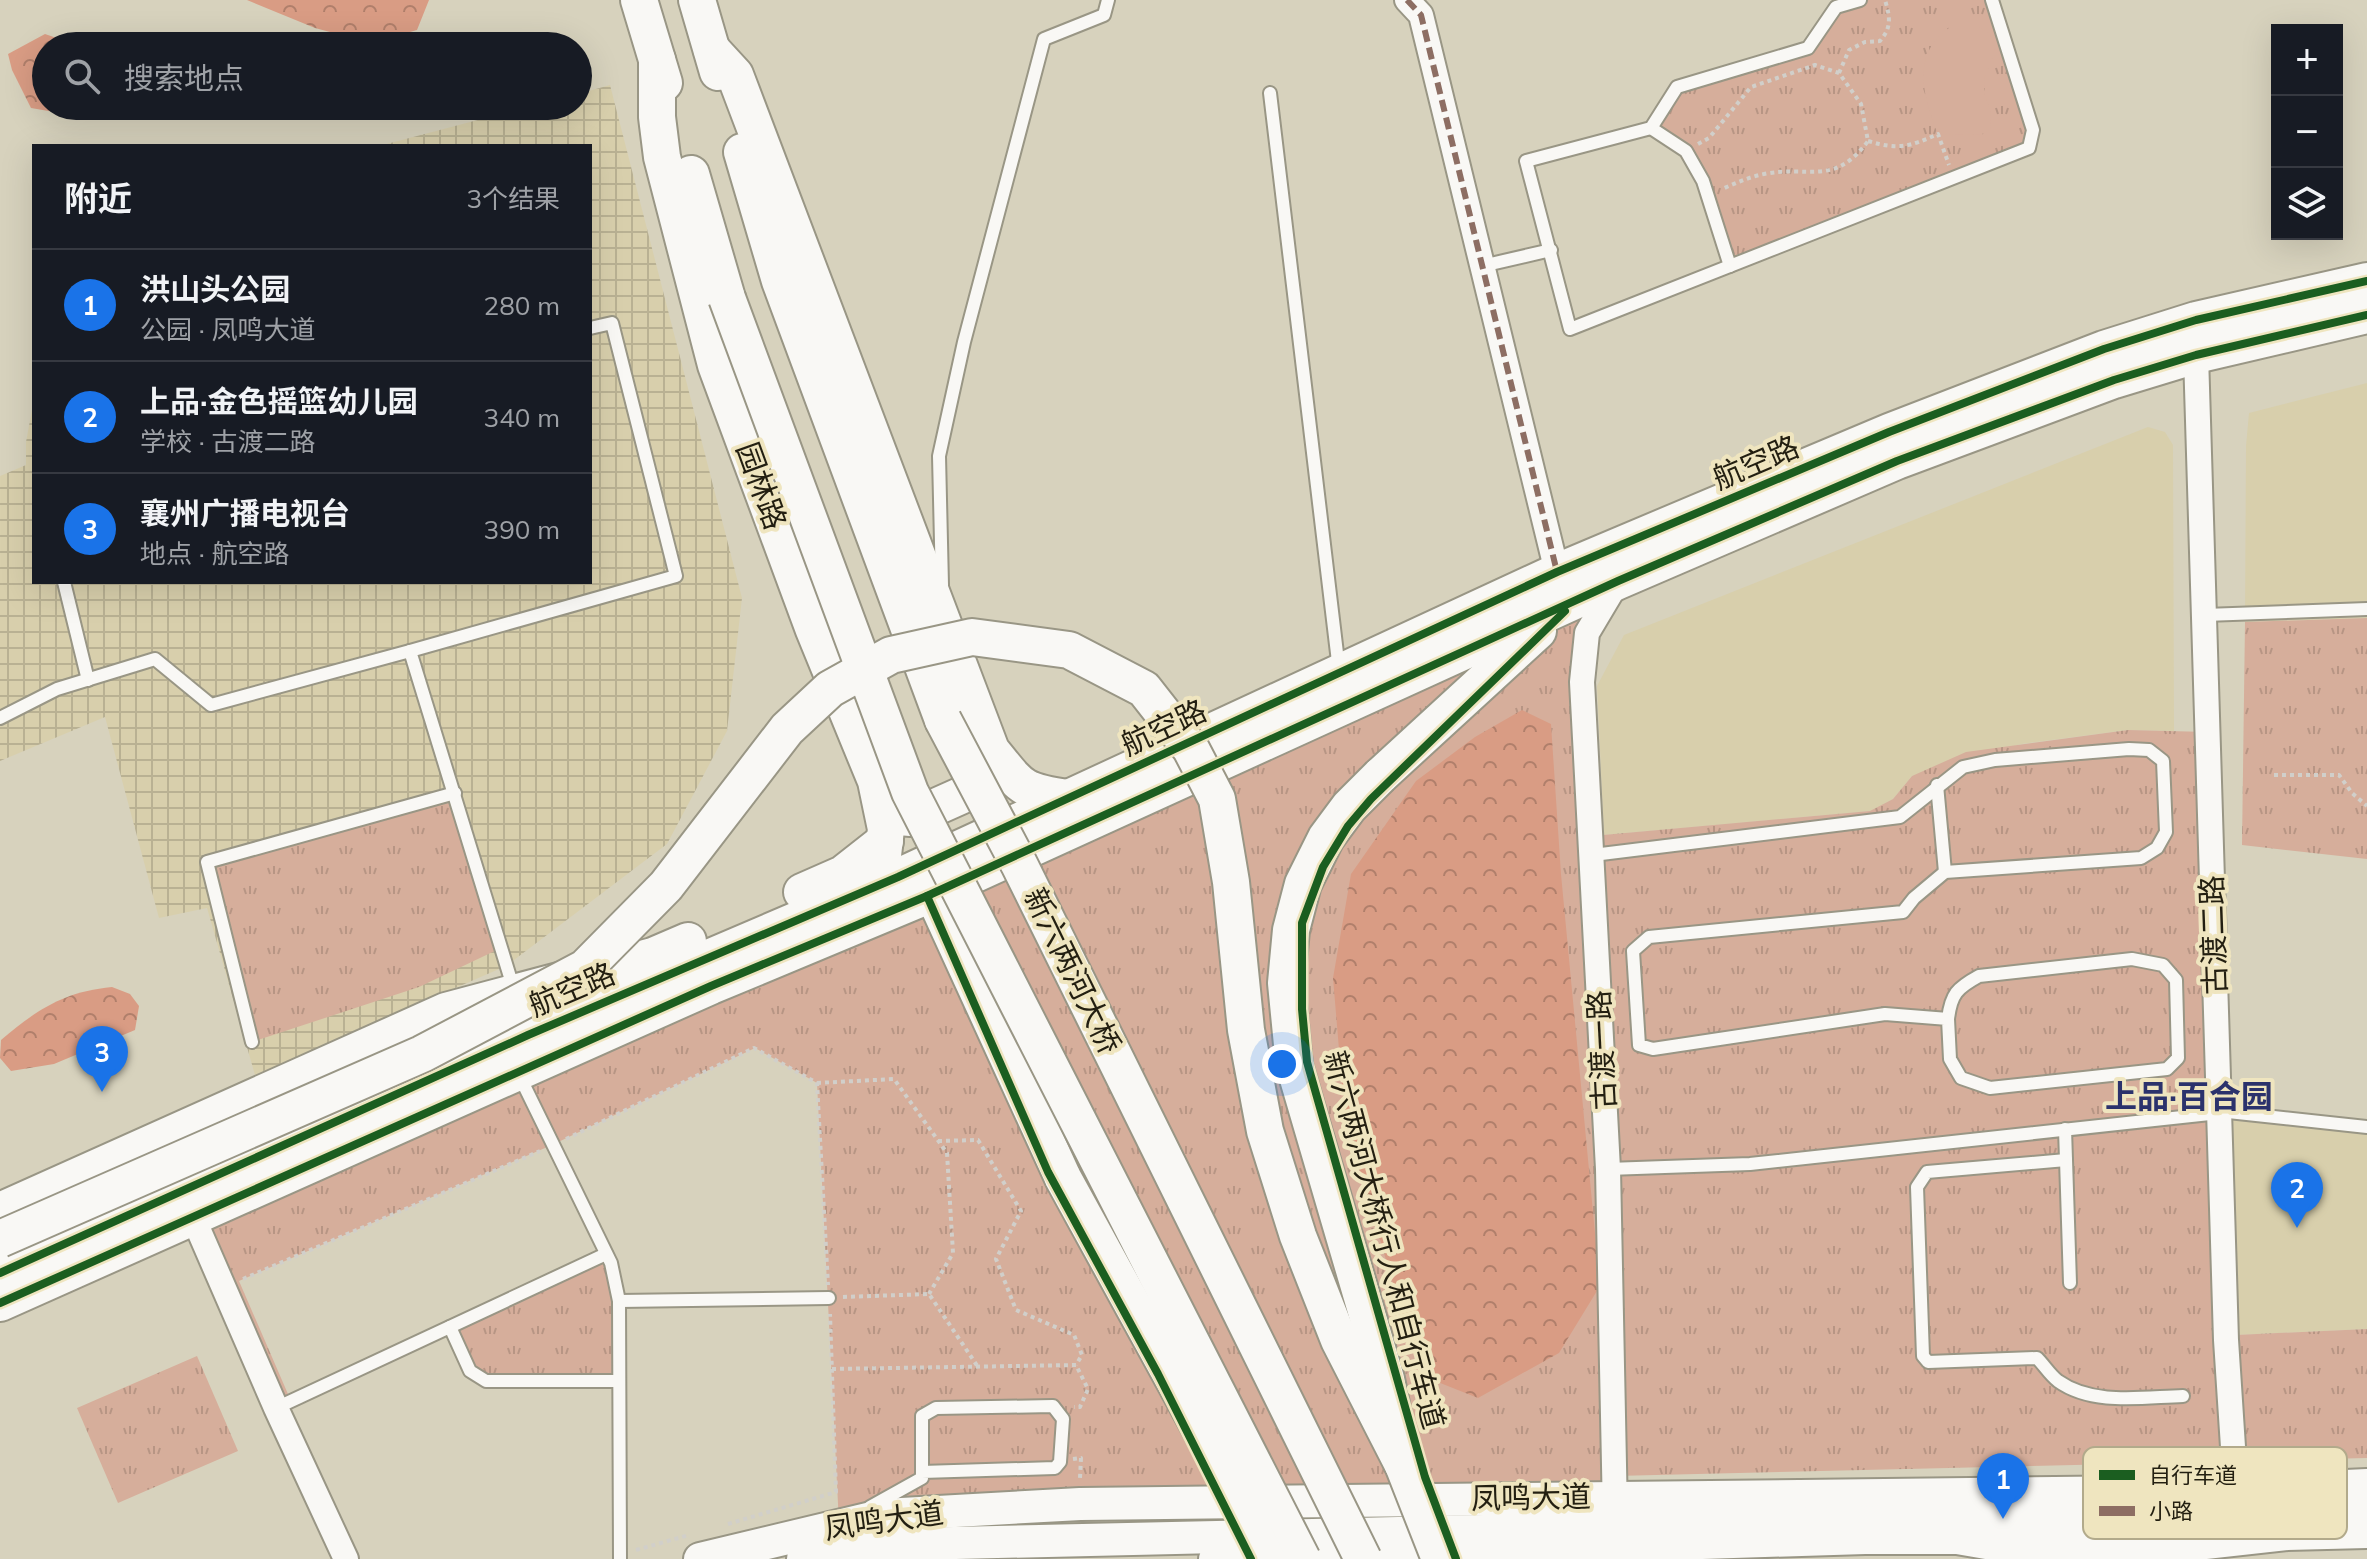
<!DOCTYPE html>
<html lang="zh">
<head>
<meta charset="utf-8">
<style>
	body { margin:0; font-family:Mulish,"Noto Sans SC",sans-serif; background:#20242c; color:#f1f3f6 }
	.controls { position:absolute; right:24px; top:24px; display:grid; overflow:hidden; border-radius:0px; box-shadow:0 8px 32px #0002 }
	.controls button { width:72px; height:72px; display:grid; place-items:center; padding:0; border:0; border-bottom:2px solid #363941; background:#171b24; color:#f1f3f6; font:40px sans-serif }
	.you { position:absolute; left:1282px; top:1064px; width:28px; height:28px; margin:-20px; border:6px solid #fff; border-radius:50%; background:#1a73e8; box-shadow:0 0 0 12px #1a73e833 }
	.badge { display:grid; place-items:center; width:52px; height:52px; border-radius:50%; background:#1a73e8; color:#fff; font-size:26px; font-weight:700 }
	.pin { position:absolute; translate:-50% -66px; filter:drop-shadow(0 2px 4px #0008) }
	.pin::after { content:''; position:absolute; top:42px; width:28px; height:24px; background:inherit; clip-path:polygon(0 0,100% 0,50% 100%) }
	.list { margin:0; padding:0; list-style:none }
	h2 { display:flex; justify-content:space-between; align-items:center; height:104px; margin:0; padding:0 32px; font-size:34px }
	h2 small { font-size:26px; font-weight:400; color:#9ea1a6 }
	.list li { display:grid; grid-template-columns:52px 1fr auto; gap:24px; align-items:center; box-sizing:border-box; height:112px; padding:0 32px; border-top:2px solid #363941 }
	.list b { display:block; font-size:30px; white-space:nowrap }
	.list p { margin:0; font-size:26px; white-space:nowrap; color:#9ea1a6 }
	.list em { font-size:26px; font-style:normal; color:#9ea1a6 }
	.icon { flex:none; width:44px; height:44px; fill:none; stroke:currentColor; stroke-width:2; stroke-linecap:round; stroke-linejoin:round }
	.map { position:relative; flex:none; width:2367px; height:1559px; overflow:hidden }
	.search { position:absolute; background:#171b24; box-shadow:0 8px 32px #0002; left:32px; top:32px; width:560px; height:88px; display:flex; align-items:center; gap:20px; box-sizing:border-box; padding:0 28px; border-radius:44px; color:#9ea1a6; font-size:30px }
	.panel { position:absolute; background:#171b24; box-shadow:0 8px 32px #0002; left:32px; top:144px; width:560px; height:440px; border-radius:0px }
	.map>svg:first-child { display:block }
	.built { fill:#d8cfac }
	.industrial { fill:url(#industrial-grid) }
	.grass { fill:url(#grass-tufts) }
	.forest { fill:url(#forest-crowns) }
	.garden { fill:#d6ae9b }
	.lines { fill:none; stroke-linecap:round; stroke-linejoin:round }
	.service-casing { stroke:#999685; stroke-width:16 }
	.minor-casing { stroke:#999685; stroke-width:28 }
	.tertiary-casing { stroke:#999685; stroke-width:34 }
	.secondary-casing { stroke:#999685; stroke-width:36 }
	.primary-casing { stroke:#999685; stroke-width:40 }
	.path { stroke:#d1cfca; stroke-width:4; stroke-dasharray:4 4; stroke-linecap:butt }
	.service { stroke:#f9f8f5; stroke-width:12 }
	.minor { stroke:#f9f8f5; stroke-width:24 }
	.tertiary { stroke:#f9f8f5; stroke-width:30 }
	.secondary { stroke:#f9f8f5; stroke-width:32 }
	.primary { stroke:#f9f8f5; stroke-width:36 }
	.primary-bridge-casing { stroke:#999685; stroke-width:40; stroke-linecap:butt }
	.primary-bridge { stroke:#f9f8f5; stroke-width:36 }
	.quiet { stroke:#8d6e63; stroke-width:6; stroke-dasharray:12 6; stroke-linecap:butt }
	.cycleway-casing { stroke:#efe5bf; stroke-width:13 }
	.cycleway { stroke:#1b5e20; stroke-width:8 }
	.labels { text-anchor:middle; stroke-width:8; stroke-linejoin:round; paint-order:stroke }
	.street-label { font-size:30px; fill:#231f11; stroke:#efe5bf }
	.neighbourhood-label { font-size:32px; font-weight:bold; fill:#2b326c; stroke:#efe5bf }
	.key { fill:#efe5bf; stroke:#b2aa8b; stroke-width:2 }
	.key-label { font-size:22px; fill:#231f11 }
</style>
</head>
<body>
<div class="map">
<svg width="2367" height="1559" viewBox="0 0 2367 1559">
	<defs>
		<pattern id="industrial-grid" width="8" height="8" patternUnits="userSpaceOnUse" patternTransform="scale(2)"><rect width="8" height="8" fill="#d8cfac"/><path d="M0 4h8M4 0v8" fill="none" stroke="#b9b193"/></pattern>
		<pattern id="grass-tufts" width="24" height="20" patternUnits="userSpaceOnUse" patternTransform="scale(2)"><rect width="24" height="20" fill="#d6ae9b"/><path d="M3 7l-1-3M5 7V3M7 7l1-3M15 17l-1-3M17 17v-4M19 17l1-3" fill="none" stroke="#b79584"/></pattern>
		<pattern id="forest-crowns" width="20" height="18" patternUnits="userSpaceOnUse" patternTransform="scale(2)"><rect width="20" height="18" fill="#d99c84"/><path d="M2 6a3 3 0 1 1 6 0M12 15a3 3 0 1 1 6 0" fill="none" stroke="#b07f6b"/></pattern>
	</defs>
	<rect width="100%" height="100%" fill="#d7d2bd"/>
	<g class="built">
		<path d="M 2367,383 L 2367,618 L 2245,622 L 2246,446 L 2249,413 Z"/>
		<path d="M 2148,427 L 2165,432 L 2173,445 L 2174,731 L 2128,730 L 2021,744 L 1912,776 L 1893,799 L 1871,811 L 1604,835 L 1597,686 L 1624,635 Z"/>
		<path d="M 2219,1111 L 2367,1127 L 2367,1329 L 2235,1335 Z"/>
	</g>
	<path class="industrial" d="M 610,85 L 742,598 L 727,731 L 667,844 L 506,966 L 255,1075 L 207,908 L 159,918 L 105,717 L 0,761 L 0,476 L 26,465 L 26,442 L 34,399 L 34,582 L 590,582 L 590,146 L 379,146 L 531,106 L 578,106 L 578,94 Z"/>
	<g class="grass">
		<path d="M 1860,0 L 1992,0 L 2033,130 L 2029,148 L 1730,266 L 1685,151 L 1651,128 L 1677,87 L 1808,48 L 1836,7 Z"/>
		<path d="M 1618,581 L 1587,633 L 1592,836 L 1870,811 L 1893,799 L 1912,776 L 1966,752 L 2128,730 L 2208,732 L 2236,1335 L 2367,1329 L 2367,1458 L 1615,1476 L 1615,1497 L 839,1524 L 817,1083 L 755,1048 L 552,1145 L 239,1281 L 291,1401 L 276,1408 L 193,1217 Z"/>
		<path d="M 2367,618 L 2367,859 L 2242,845 L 2245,622 Z"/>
		<path d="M 455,793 L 501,948 L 419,987 L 252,1042 L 207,862 Z"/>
		<path d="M 606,1254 L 611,1263 L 619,1381 L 486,1381 L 470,1371 L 450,1327 Z"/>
		<path d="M 197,1356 L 238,1451 L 118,1503 L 77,1408 Z"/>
	</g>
	<g class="forest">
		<path d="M 247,0 L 429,0 L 417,30 L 371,43 L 315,28 Z"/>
		<path d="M 45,34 L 80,46 L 46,46 L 46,106 L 81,106 L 60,113 L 31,108 L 12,70 L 8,54 Z"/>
		<path d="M 1522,710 L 1551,724 L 1561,874 L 1600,1286 L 1559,1353 L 1478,1398 L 1420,1375 L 1345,1121 L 1333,978 L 1351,874 L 1416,781 L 1475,737 Z"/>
		<path d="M 112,987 L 130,994 L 139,1006 L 135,1030 L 54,1064 L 11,1071 L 0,1058 L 1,1040 C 38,1009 63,992 112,987 Z"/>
	</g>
	<path class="garden" d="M 1952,26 L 1977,26 L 1990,34 L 1995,51 L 1985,76 L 1984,93 L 1991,113 L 1990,130 L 1980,135 L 1938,134 C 1923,96 1910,52 1952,26 Z"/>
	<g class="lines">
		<defs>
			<g id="service">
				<path d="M 1860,0 L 1836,7 L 1808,48 L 1677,87 L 1651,128 L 1526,161 L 1570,329 L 2029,148 L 2033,130 L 1992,0"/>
				<path d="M 1270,93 L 1339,670"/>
				<path d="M 1651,128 L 1686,151 L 1703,181 L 1730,266"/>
				<path d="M 1482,266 L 1551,250"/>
				<path d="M 64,582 L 88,680"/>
				<path d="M 942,585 L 939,456 L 964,342 L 1044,39 L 1104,15 L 1108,0"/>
				<path d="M 2205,615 L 2367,609"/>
				<path d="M 0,718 L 57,689 L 155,659 L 211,705 L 410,651"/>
				<path d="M 1937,785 L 1945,872"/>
				<path d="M 1593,855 L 1900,817 L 1963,767 L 1995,760 L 2129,749 L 2149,750 L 2163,761 L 2166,832 L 2157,848 L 2141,858 L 1945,872 L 1914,898 L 1903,912 L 1649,937 L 1633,951 L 1639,1045 L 1653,1049 L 1885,1014 L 1948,1019 L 1950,1059 L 1961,1078 L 1990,1088 L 2167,1069 L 2178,1058 L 2176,980 L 2163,965 L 2132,959 L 1979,976 C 1957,988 1951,994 1948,1019"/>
				<path d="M 514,990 L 410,651 L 676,576 L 612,323 L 590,328"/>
				<path d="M 252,1042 L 207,862 L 455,793"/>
				<path d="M 519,1075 L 611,1263 L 619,1301 L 620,1559"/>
				<path d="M 2219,1111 L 2367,1127"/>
				<path d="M 2065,1129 L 2070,1283"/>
				<path d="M 2066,1160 L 1927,1172 L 1917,1187 L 1923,1356 L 1928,1362 L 2037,1358 C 2044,1365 2050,1375 2058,1381 C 2093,1406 2143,1397 2183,1396"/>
				<path d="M 1608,1169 L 1750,1164 L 2219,1113"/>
				<path d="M 619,1301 L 829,1298"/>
				<path d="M 450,1327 L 470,1371 L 486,1381 L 619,1381"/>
				<path d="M 276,1408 L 606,1254"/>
				<path d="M 870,1507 L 922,1478 L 922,1416 L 936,1408 L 1053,1406 L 1063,1419 L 1060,1462 L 1055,1468 L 922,1472"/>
			</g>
			<g id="minor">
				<path d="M 1407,0 L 1421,15 L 1557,572"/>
				<path d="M 2196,355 L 2226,1340 L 2237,1508"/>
				<path d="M 193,1217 L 276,1408 L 346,1559"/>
				<path d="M 1615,1514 L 1608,1169 L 1582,682 L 1587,633 L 1618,581"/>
			</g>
			<path id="tertiary" d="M 1214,1559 L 1865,1539 L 1957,1539 L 2010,1548 L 2188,1546 L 2287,1535 L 2367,1533"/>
			<g id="secondary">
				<path d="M 700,1559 L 884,1515 L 1080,1504 L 2236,1491 L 2367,1485"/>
				<path d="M 803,1559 L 911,1544 L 2238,1514 L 2367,1509"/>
			</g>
			<g id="primary">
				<path d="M 639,0 L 664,83"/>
				<path d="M 697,0 L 718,72"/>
				<path d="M 712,50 L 735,75 L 991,750 C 1021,787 1020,791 1068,798"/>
				<path d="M 657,60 L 657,117 L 662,157 L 716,365 L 814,630 L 876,781 L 886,829 L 882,864"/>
				<path d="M 742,152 L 780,281 L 943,720"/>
				<path d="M 691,174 L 727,298"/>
				<path d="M 1380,776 L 1538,631"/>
				<path d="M 893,813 L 899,817 L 911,818 L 987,784 L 994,771 L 994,764"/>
				<path d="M 802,892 L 843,874 L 885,841"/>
				<path d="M 933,894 L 1063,1178"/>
				<path d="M 0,1211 L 446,1011 L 653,956 L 688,941"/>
				<path d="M 0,1273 L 528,1035 L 898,877 L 1557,572 L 1889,432 L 2104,349 L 2196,320 L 2367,281"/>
				<path d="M 0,1303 L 711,986 L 927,896 L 1618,581 L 1897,461 L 2114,380 L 2196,355 L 2367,315"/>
			</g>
		</defs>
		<use href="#service" class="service-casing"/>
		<use href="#minor" class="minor-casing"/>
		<use href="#tertiary" class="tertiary-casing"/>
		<use href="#secondary" class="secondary-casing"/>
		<use href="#primary" class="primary-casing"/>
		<g class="path">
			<path d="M 1839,73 L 1849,50 L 1865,42 L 1880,41 C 1892,27 1890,17 1885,0"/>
			<path d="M 1868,141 C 1898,150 1909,147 1938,134 L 1949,165"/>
			<path d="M 1698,144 L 1709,138 L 1751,87 L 1815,65 L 1839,73 L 1861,104 L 1868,141 C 1834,187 1809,165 1764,174 C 1749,177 1736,183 1722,189"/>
			<path d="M 2274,775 L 2339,775 L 2352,793 L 2367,806"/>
			<path d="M 817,1083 L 894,1079 L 947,1153 L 953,1253 L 929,1294"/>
			<path d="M 566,1139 L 754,1048 L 817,1083 L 828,1285"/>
			<path d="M 938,1141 L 978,1140 L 1021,1211 L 996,1259 L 1016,1310 L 1074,1335 L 1082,1355 L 1076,1365"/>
			<path d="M 243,1279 L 540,1151"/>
			<path d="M 843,1297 L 929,1294 L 978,1367"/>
			<path d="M 832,1369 L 1076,1365 L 1088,1389 L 1080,1407 L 1074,1407"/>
			<path d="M 1073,1459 L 1081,1458 L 1080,1478"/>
			<path d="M 728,1524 L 836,1492 L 830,1314"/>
			<path d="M 636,1550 L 689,1535"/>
		</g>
		<use href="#service" class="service"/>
		<use href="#minor" class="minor"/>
		<use href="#tertiary" class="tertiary"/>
		<use href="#secondary" class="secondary"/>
		<use href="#primary" class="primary"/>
		<defs>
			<g id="primary-bridge">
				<path d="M 727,298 L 910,792 L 1302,1559"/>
				<path d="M 943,720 L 1019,864 L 1363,1559"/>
				<path d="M 1380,776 L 1349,807 L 1326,838 L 1303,884 L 1291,930 L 1286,983 L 1294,1065 L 1386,1379 L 1403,1465 L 1440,1559"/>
				<path d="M 1063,1178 L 1216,1457 L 1267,1559"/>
				<path d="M 0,1239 L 422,1054 L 585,968 L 666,886 L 787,729 L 830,689 L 891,655 L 972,637 L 1069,650 L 1144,689 L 1191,749 L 1217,799 L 1231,882 L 1246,1030 L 1265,1131 L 1298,1236 L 1339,1340 L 1403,1465"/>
			</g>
		</defs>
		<use href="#primary-bridge" class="primary-bridge-casing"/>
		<use href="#primary-bridge" class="primary-bridge"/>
		<path class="quiet" d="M 1407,0 L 1421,15 L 1557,572"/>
		<defs>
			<g id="cycleway">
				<path d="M 927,896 L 1048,1172 L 1158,1374 L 1251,1559"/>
				<path d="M 0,1273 L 528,1035 L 898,877 L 1557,572 L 1889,432 L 2104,349 L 2196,320 L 2367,281"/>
				<path d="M 0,1303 L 711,986 L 927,896 L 1618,581 L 1897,461 L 2114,380 L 2196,355 L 2367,315"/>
				<path d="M 1456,1559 L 1425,1477 L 1307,1062 L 1302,1009 L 1302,923 L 1323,867 L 1348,826 L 1371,799 L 1565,611"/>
			</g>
		</defs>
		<use href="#cycleway" class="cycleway-casing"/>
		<use href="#cycleway" class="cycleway"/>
	</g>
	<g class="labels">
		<g class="street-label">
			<text transform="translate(1756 463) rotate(-23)" y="10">航空路</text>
			<text transform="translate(761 486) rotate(70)" y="10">园林路</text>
			<text transform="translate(1164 728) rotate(-25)" y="10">航空路</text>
			<text transform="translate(2214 935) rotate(-92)" y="10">古渡二路</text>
			<text transform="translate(1072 971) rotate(64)" y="10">新六两河大桥</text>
			<text transform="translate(572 990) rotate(-23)" y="10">航空路</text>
			<text transform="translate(1602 1050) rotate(-93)" y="10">古渡一路</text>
			<text transform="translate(1384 1240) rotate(75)" y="10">新六两河大桥行人和自行车道</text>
			<text transform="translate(1531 1498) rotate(-1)" y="10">凤鸣大道</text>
			<text transform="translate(884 1521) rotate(-8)" y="10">凤鸣大道</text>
		</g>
		<g class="neighbourhood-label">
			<text x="2189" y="1108">上品·百合园</text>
		</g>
	</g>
	<rect x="2083" y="1447" width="264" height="92" rx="12" class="key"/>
	<rect x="2099" y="1470" width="36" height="10" fill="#1b5e20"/>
	<rect x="2099" y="1506" width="36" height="10" fill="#8d6e63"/>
	<g class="key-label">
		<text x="2149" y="1483">自行车道</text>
		<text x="2149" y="1519">小路</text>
	</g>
</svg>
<div class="controls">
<button>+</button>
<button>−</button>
<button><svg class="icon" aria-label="layers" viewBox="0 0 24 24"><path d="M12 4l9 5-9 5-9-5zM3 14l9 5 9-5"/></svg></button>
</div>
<div class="you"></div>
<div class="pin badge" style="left:2003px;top:1519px">1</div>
<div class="pin badge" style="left:2297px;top:1228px">2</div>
<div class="pin badge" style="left:102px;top:1092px">3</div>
<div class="search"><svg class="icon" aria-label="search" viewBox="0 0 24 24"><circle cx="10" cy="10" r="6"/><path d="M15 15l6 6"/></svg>搜索地点</div>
<section class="panel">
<h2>附近<small>3个结果</small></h2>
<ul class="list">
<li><span class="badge">1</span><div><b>洪山头公园</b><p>公园 · 凤鸣大道</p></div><em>280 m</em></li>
<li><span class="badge">2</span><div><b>上品·金色摇篮幼儿园</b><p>学校 · 古渡二路</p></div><em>340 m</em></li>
<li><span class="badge">3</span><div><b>襄州广播电视台</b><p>地点 · 航空路</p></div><em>390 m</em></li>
</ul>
</section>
</div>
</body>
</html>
